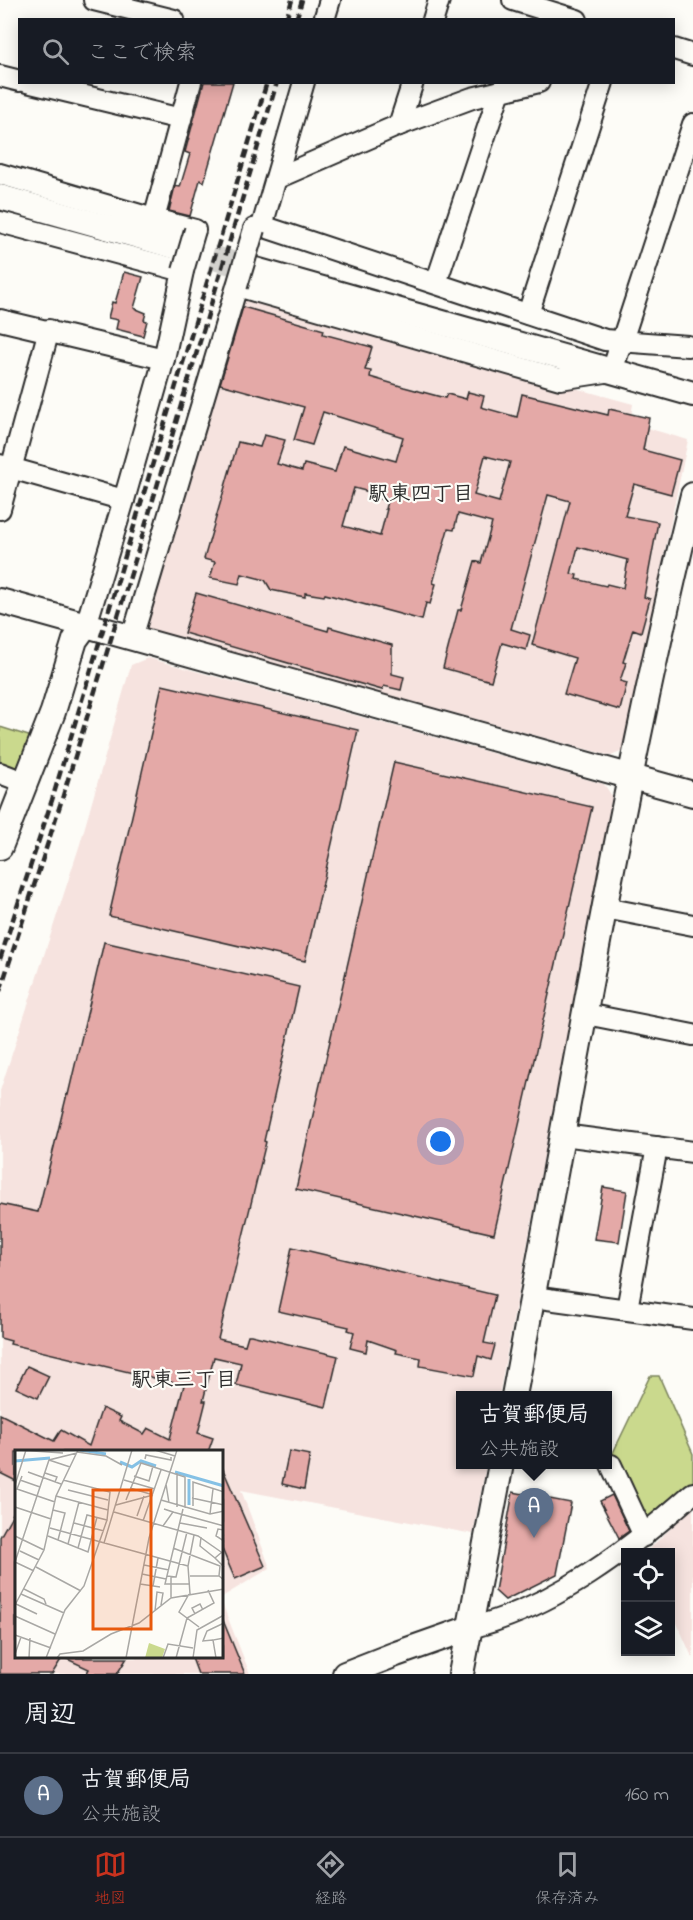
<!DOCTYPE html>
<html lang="ja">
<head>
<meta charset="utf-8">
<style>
	body { margin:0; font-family:"Indie Flower","Klee One",sans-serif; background:#242831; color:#f1f3f6 }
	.controls { position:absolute; right:18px; bottom:18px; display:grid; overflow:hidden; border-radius:0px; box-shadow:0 3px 15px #0003 }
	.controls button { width:54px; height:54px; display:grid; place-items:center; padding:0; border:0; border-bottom:2px solid #363941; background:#171b24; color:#f1f3f6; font:30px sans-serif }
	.you { position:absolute; left:441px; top:1142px; width:21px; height:21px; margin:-15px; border:4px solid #fff; border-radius:50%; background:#1a73e8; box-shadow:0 0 0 9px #1a73e833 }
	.badge { display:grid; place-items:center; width:39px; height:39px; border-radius:50%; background:#c8321e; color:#fff; font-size:20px; font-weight:700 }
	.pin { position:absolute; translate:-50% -50px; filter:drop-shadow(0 2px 3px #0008) }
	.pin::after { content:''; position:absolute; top:32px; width:21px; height:18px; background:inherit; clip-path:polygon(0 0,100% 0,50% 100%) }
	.popup { position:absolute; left:456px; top:1391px; width:156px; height:78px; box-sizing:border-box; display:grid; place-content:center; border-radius:0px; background:#171b24; filter:drop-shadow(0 2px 4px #0005); font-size:20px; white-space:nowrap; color:#9ea1a6 }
	.popup b { font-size:22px; color:#f1f3f6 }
	.popup::after { content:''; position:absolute; left:50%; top:100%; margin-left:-12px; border:12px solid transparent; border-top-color:#171b24 }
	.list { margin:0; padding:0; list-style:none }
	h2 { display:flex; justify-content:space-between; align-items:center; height:78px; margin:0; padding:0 24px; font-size:26px }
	h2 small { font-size:20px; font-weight:400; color:#9ea1a6 }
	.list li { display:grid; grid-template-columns:39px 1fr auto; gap:18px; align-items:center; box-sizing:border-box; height:84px; padding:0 24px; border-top:2px solid #363941 }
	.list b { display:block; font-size:22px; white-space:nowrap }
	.list p { margin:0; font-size:20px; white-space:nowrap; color:#9ea1a6 }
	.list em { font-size:20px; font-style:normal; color:#9ea1a6 }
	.icon { flex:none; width:33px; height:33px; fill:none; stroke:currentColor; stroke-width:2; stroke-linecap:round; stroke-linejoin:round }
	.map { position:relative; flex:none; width:693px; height:1674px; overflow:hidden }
	.search { position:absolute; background:#171b24; box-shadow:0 3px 15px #0003; left:18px; right:18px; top:18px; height:66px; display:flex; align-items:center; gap:15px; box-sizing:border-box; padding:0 21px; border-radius:0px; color:#9ea1a6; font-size:22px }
	.sheet { height:162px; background:#171b24 }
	nav { display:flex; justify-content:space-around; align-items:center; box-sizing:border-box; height:84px; border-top:2px solid #363941; background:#171b24; font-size:16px; color:#9ea1a6 }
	nav a { display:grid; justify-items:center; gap:3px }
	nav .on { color:#c8321e }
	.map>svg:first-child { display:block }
	.built { fill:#f6e3df }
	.green { fill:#cad98d; stroke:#7a825c; stroke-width:1.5 }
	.building { fill:#e4a9a7; stroke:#2b2b2b; stroke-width:1.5; fill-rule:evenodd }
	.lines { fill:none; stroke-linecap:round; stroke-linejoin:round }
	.tertiary-tunnel { stroke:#d3d2ce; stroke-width:24; stroke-dasharray:24 12; stroke-linecap:butt }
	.minor-casing { stroke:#2b2b2b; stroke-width:24 }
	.tertiary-casing { stroke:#2b2b2b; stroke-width:28 }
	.minor { stroke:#fdfcf7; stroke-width:20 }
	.tertiary { stroke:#fdfcf7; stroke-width:24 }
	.rail { stroke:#2b2b2b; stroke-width:4.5; stroke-dasharray:9 4.5; stroke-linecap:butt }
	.minor-bridge-casing { stroke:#2b2b2b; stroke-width:24; stroke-linecap:butt }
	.minor-bridge { stroke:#fdfcf7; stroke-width:20 }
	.labels { text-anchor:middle; stroke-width:4.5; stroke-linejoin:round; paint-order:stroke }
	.neighbourhood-label { font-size:21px; font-weight:bold; fill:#2b2b2b; stroke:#fdfcf7 }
	.inset-river { fill:none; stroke:#85c1e5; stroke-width:3 }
	.inset-road { fill:none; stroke:#a9a8a5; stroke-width:1.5 }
	.view { fill:#e8590c; fill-opacity:0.15; stroke:#e8590c; stroke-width:3 }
	.inset-edge { fill:none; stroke:#2b2b2b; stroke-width:3 }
</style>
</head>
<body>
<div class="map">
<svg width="693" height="1674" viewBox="0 0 693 1674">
	<rect width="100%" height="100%" fill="#fdfcf7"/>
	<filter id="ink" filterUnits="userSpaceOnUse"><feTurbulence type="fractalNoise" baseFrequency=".0167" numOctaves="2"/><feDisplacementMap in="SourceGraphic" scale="12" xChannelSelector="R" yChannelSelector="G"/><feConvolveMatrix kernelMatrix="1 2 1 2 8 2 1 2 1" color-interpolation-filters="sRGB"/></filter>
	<g filter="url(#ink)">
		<g class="built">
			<path d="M 240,296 L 633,404 L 630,423 L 688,440 L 623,751 L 611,756 L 139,627 Z"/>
			<path d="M 148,658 L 604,784 L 612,796 L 499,1395 L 460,1396 L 460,1464 L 486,1465 L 473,1534 L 241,1490 L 270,1568 L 222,1597 L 222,1452 L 16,1452 L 16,1658 L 222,1658 L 222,1603 L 250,1674 L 0,1674 L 0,1091 L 80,844 L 131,665 Z"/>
			<path d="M 693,1507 L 693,1659 L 671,1610 L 670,1552 L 646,1552 Z"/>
		</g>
		<g class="green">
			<path d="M 0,727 L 35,738 L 23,771 L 0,767 Z"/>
			<path d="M 650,1376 L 659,1376 L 693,1454 L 693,1483 L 644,1525 L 611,1457 Z"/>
		</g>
		<g class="building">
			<path d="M 204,82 L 233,82 L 204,182 L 200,180 L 190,216 L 169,211 L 175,186 L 180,187 L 190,154 L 185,152 Z"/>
			<path d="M 124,272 L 143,277 L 134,308 L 146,313 L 144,320 L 147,321 L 143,336 L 116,329 L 118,320 L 108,318 L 112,302 L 115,303 Z"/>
			<path d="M 243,307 L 324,330 L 323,334 L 372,347 L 365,370 L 371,371 L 370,377 L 404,387 L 445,398 L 447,394 L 466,399 L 468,392 L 484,396 L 481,407 L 517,417 L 522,394 L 608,415 L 609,409 L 649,418 L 643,450 L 680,460 L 671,494 L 634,484 L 625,516 L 658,522 L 644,597 L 650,599 L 641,632 L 633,629 L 623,662 L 626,663 L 620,681 L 627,683 L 620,710 L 564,694 L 575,658 L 532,645 L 570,501 L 548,495 L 511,629 L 530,635 L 526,650 L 502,643 L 491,681 L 443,668 L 458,610 L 461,610 L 475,561 L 481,563 L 492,523 L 458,514 L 454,530 L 448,529 L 433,583 L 436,584 L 430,604 L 426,603 L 422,620 L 325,594 L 324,596 L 305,593 L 305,597 L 271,590 L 265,580 L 242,574 L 239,584 L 210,578 L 215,562 L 204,559 L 238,442 L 260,447 L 264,435 L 285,440 L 277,464 L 302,471 L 304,464 L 335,472 L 343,446 L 396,461 L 403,437 L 323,412 L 312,445 L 294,440 L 304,407 L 220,384 ZM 485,456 L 510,462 L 499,502 L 474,495 ZM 354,488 L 381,495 L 380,499 L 387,501 L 385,509 L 387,509 L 380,536 L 343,526 ZM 578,547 L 628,560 L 623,588 L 607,584 L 606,586 L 576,579 L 577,575 L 571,574 Z"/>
			<path d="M 196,593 L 328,631 L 329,627 L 392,645 L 392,674 L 404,677 L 401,690 L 384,686 L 382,690 L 184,633 Z"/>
			<path d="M 162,685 L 358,730 L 305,961 L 109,916 Z"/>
			<path d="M 394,762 L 592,807 L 494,1234 L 296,1189 Z"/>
			<path d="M 104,942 L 299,987 L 264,1141 L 266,1142 L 218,1339 L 245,1345 L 248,1335 L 251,1335 L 338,1356 L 326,1407 L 236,1385 L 241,1363 L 214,1357 L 203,1401 L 206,1401 L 198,1433 L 213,1438 L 208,1452 L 16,1452 L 16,1481 L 0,1473 L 0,1414 L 54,1441 L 61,1430 L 89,1446 L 102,1408 L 121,1417 L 119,1421 L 144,1434 L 148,1428 L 170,1439 L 184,1385 L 10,1344 L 11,1341 L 0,1338 L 0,1204 L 38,1212 L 67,1094 L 68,1095 Z"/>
			<path d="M 603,1187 L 627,1191 L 619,1242 L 594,1239 Z"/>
			<path d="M 292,1247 L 495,1295 L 484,1343 L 495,1345 L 491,1360 L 478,1356 L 474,1376 L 420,1366 L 421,1358 L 396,1353 L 397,1350 L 368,1340 L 366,1352 L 350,1348 L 354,1332 L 348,1330 L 349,1327 L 278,1311 Z"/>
			<path d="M 27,1366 L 49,1376 L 38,1398 L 16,1388 Z"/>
			<path d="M 289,1451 L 310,1455 L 304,1489 L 282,1484 Z"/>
			<path d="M 222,1467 L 265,1566 L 235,1579 L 222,1549 Z"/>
			<path d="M 513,1492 L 571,1503 L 557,1574 L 505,1600 L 495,1591 Z"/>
			<path d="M 612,1495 L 629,1531 L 619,1538 L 600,1501 Z"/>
			<path d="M 16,1508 L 16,1658 L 62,1658 L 52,1674 L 0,1674 L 0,1537 Z"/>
			<path d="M 222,1618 L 245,1674 L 198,1674 L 192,1658 L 222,1658 Z"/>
			<path d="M 65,1658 L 127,1658 L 117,1674 L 86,1674 L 89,1669 Z"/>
		</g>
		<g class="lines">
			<path class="tertiary-tunnel" d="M 177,247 L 252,269"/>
			<defs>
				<g id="minor">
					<path d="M 94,0 L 174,20"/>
					<path d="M 513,0 L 577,20"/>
					<path d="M 324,20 L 330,0"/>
					<path d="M 433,20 L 439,0"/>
					<path d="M 674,49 L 693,55"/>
					<path d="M 0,76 L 20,81"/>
					<path d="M 27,82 L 181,119"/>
					<path d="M 191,82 L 154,219 L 195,230"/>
					<path d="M 399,125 L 413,82"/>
					<path d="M 0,174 L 154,219"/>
					<path d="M 277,178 L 399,125 L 472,98 L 539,82"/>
					<path d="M 0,222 L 183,271 L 164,359 L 0,320"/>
					<path d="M 262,226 L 605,340 L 688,346"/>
					<path d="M 254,229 L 262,226 L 304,82"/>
					<path d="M 436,283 L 500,91"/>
					<path d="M 528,314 L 603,82"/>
					<path d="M 0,465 L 124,500"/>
					<path d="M 0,509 L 49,330"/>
					<path d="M 86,625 L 124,500 L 164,359"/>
					<path d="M 132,638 L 237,286 L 560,379 L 612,371 L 693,124"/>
					<path d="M 0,773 L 26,783"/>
					<path d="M 605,908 L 693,925"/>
					<path d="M 586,1014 L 693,1035"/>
					<path d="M 563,1135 L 693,1152"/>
					<path d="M 533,1297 L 693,1319"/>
					<path d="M 627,1309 L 657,1147"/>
					<path d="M 611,1465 L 644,1536"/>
					<path d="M 470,1628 C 555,1607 629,1550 693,1493"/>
				</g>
				<g id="tertiary">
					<path d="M 0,197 L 177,247"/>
					<path d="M 252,269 L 693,394"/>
					<path d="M 0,601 L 693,794"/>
					<path d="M 0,847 L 53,712 L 75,640 L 86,625"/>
					<path d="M 514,1396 C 571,1095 620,792 693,495"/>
					<path d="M 345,1674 L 396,1654 L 470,1628"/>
					<path d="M 461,1674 L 501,1464"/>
				</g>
			</defs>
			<use href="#minor" class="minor-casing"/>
			<use href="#tertiary" class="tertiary-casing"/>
			<use href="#minor" class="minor"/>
			<use href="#tertiary" class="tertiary"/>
			<g class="rail">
				<path d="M 286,20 L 292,0"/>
				<path d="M 296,20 L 302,0"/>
				<path d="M 0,959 L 52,800 L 267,82"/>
				<path d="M 0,991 L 62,799 L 136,557 L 277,82"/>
			</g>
			<defs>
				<g id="minor-bridge">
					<path d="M 183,271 L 195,230"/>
					<path d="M 237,286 L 254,229"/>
				</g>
			</defs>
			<use href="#minor-bridge" class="minor-bridge-casing"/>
			<use href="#minor-bridge" class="minor-bridge"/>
		</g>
	</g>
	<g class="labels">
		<g class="neighbourhood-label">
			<text x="421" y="500">駅東四丁目</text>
			<text x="184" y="1386">駅東三丁目</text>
		</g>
	</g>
	<g transform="translate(15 1450)">
		<rect width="208" height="208" fill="#fdfcf7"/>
		<path d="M 134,193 L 150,199 L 147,208 L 130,208 Z" fill="#cad98d"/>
		<path class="inset-river" d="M 65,0 L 91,4M 0,11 L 35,8M 105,12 L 117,17 L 126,11 L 141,16M 160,22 L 209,36M 174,55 L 174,29"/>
		<path class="inset-road" d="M 3,0 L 48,3M 140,0 L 160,6M 62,2 L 91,6 L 107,15M 130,9 L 131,5 L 156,10 L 156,7M 34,10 L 55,17M 13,22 L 46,34M 30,23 L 42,27 L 40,32M 162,23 L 162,57M 7,26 L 2,39 L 40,52M 119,26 L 134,31 L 138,16M 5,30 L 25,37M 48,30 L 95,42 L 92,70 L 72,65 L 63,98M 109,30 L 140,39M 151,34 L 154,53M 0,35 L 11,0M 115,38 L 135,44M 53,40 L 93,50M 41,46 L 93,60M 177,48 L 209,55M 111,50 L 126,13 L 170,27 L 170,58M 146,50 L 195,64 L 209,61M 101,55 L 138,45M 178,56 L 178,32 L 209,42M 0,57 L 36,69M 168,59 L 150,134 L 174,134M 38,60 L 50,63 L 43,90M 99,62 L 183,86 L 209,104M 158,62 L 209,76M 195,64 L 198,39M 122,66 L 129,46M 128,71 L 146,20M 59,73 L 89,81M 165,73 L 192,78M 148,76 L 158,62 L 149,59M 35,78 L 173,116M 209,80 L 203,79 L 201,86 L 209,91M 0,86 L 29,100M 33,86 L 73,102 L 82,67M 186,87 L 185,96 L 200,108M 89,93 L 117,0M 53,94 L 64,52M 158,98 L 205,116 L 204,126 L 209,130M 5,101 L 24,110M 207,102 L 200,108 L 209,117M 0,112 L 34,10 L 62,3M 0,112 L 19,121M 129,115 L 154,120M 21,117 L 66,141M 127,124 L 151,129M 152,126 L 161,127 L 172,82M 175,126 L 204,126M 125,134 L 145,137M 138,136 L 143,108M 9,139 L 29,149 L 31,154M 6,144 L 49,163M 174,144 L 164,162 L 184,177M 175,144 L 173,116 L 179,85M 156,148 L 156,127M 1,154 L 22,164M 0,155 L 29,100 L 41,46 L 63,0M 140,161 L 142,142 L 148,143 L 146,155M 180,164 L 177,158 L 185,154 L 188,160M 0,166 L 40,184M 0,185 L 36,198M 198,190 L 188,191 L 192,181 L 209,173M 0,204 L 6,187M 14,208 L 15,188M 31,208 L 50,160 L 69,136 L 92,70M 42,208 L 45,204 L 68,201 L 96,184 L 124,173 L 156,148 L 209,139M 111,208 L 134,88 L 162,0M 148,208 L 153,194 L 178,198M 161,208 L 172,168 L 199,153 L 193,140M 178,208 L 182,180 L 209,165M 201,208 L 198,190 L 209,188"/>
		<path class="view" d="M 78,40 L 136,40 L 136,179 L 78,179 Z"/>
		<rect width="208" height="208" class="inset-edge"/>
	</g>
</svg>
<div class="controls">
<button><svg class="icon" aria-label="locate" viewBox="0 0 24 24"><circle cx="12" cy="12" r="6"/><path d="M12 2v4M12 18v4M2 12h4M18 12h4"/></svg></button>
<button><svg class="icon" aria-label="layers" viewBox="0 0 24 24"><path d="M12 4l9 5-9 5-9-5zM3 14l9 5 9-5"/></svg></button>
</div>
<div class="you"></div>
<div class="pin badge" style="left:534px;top:1538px;background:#5c6f8a">A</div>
<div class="popup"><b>古賀郵便局</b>公共施設</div>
<div class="search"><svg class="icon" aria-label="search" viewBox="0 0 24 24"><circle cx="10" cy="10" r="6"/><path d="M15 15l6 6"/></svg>ここで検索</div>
</div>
<section class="sheet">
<h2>周辺<small></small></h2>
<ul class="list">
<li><span class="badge" style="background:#5c6f8a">A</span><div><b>古賀郵便局</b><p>公共施設</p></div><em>160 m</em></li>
</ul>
</section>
<nav>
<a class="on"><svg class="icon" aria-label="map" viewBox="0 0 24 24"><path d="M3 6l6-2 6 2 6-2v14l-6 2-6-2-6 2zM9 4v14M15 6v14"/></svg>地図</a>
<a><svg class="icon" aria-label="directions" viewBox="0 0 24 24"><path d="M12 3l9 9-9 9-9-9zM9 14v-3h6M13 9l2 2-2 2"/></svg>経路</a>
<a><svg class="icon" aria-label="saved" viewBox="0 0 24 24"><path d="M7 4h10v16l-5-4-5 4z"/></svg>保存済み</a>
</nav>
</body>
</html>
